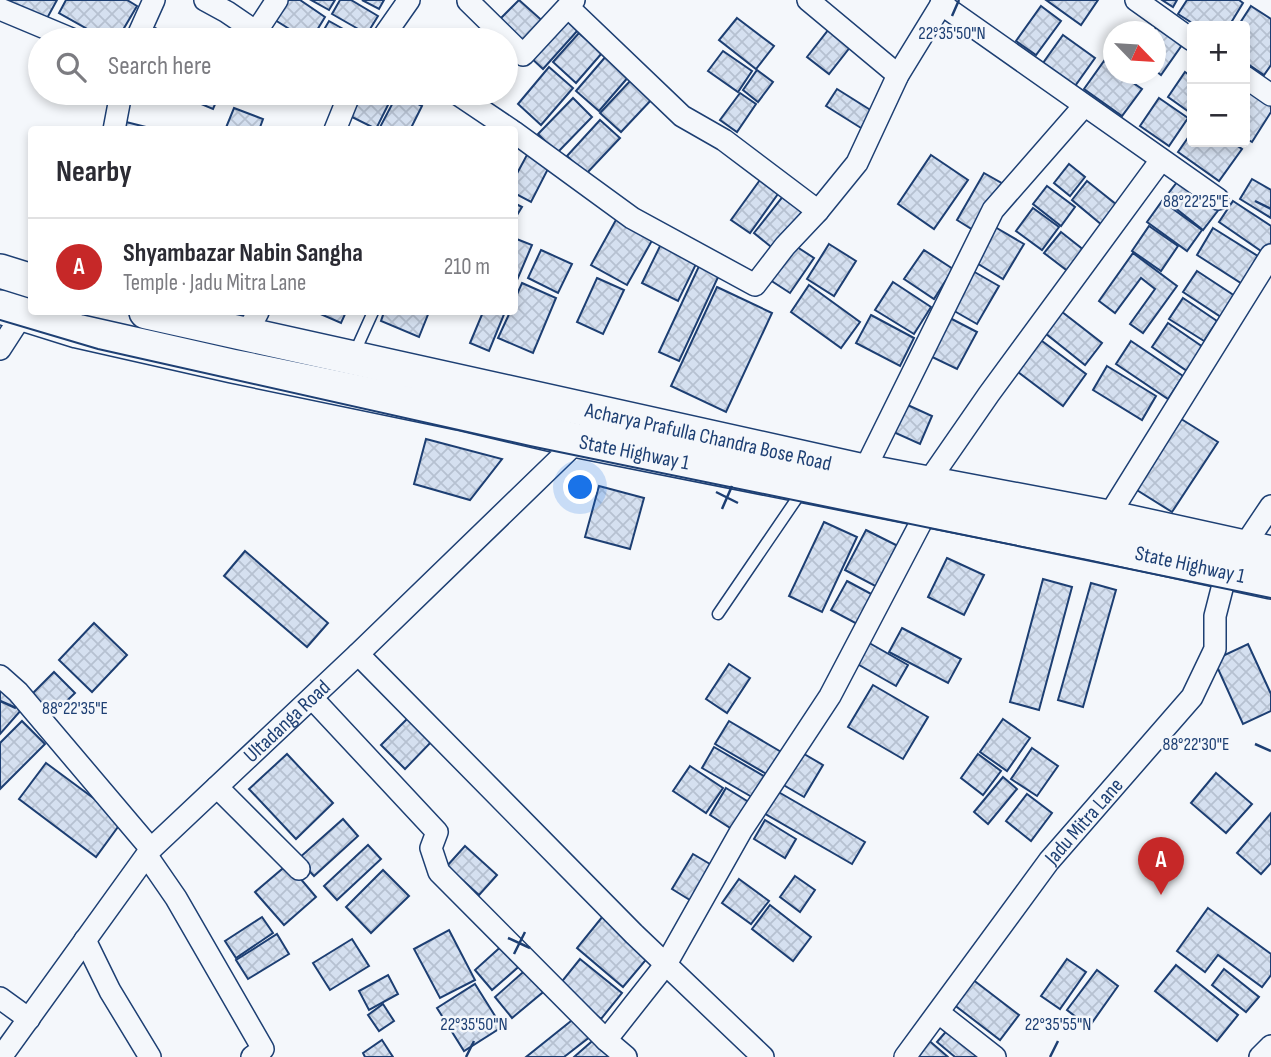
<!DOCTYPE html>
<html lang="en">
<head>
<meta charset="utf-8">
<style>
	body { margin:0; font-family:"Sofia Sans Condensed",sans-serif; background:#f7f7f7; color:#2b2b33 }
	.controls { position:absolute; right:21px; top:21px; display:grid; overflow:hidden; border-radius:7px; box-shadow:0 4px 10px #0003 }
	.controls button { width:63px; height:63px; display:grid; place-items:center; padding:0; border:0; border-bottom:2px solid #e1e1e2; background:#fff; color:#2b2b33; font:35px sans-serif }
	.compass { position:absolute; left:1103px; top:21px; width:63px; height:63px; border-radius:50%; background:#fff; box-shadow:0 4px 10px #0003; rotate:115deg }
	.you { position:absolute; left:581px; top:488px; width:24px; height:24px; margin:-18px; border:5px solid #fff; border-radius:50%; background:#1a73e8; box-shadow:0 0 0 10px #1a73e833 }
	.badge { display:grid; place-items:center; width:46px; height:46px; border-radius:50%; background:#c62828; color:#fff; font-size:23px; font-weight:700 }
	.pin { position:absolute; translate:-50% -58px; filter:drop-shadow(0 2px 4px #0008) }
	.pin::after { content:''; position:absolute; top:37px; width:24px; height:21px; background:inherit; clip-path:polygon(0 0,100% 0,50% 100%) }
	.list { margin:0; padding:0; list-style:none }
	h2 { display:flex; justify-content:space-between; align-items:center; height:91px; margin:0; padding:0 28px; font-size:30px }
	h2 small { font-size:23px; font-weight:400; color:#7c7c81 }
	.list li { display:grid; grid-template-columns:46px 1fr auto; gap:21px; align-items:center; box-sizing:border-box; height:98px; padding:0 28px; border-top:2px solid #e1e1e2 }
	.list b { display:block; font-size:26px; white-space:nowrap }
	.list p { margin:0; font-size:23px; white-space:nowrap; color:#7c7c81 }
	.list em { font-size:23px; font-style:normal; color:#7c7c81 }
	.icon { flex:none; width:38px; height:38px; fill:none; stroke:currentColor; stroke-width:2; stroke-linecap:round; stroke-linejoin:round }
	.map { position:relative; flex:none; width:1271px; height:1057px; overflow:hidden }
	.search { position:absolute; background:#fff; box-shadow:0 4px 10px #0003; left:28px; top:28px; width:490px; height:77px; display:flex; align-items:center; gap:18px; box-sizing:border-box; padding:0 24px; border-radius:38px; color:#7c7c81; font-size:26px }
	.panel { position:absolute; background:#fff; box-shadow:0 4px 10px #0003; left:28px; top:126px; width:490px; height:189px; border-radius:7px }
	.map>svg:first-child { display:block }
	.building { fill:url(#building-cross-hatch); stroke:#1d3f73; stroke-width:2 }
	.lines { fill:none; stroke-linecap:round; stroke-linejoin:round }
	.service-casing { stroke:#1d3f73; stroke-width:13 }
	.minor-casing { stroke:#1d3f73; stroke-width:24 }
	.primary-casing { stroke:#1d3f73; stroke-width:36 }
	.service { stroke:#f4f7fb; stroke-width:10 }
	.minor { stroke:#f4f7fb; stroke-width:21 }
	.primary { stroke:#f4f7fb; stroke-width:33 }
	.tram { stroke:#1d3f73; stroke-width:2 }
	.ticks { fill:none; stroke:#1d3f73; stroke-width:2.5 }
	.labels { text-anchor:middle; stroke-width:5; stroke-linejoin:round; paint-order:stroke }
	.street-label { font-size:21px; fill:#1d3f73; stroke:#f4f7fb }
	.ticks-label { font-size:18px; text-anchor:middle; fill:#1d3f73; stroke:#f4f7fb; stroke-width:5; stroke-linejoin:round; paint-order:stroke }
</style>
</head>
<body>
<div class="map">
<svg width="1271" height="1057" viewBox="0 0 1271 1057">
	<defs>
		<pattern id="building-cross-hatch" width="8" height="8" patternUnits="userSpaceOnUse" patternTransform="scale(1.75)"><rect width="8" height="8" fill="#d5e0f0"/><path d="M0 0l8 8M0 8l8-8" fill="none" stroke="#b6c1d1"/></pattern>
	</defs>
	<rect width="100%" height="100%" fill="#f4f7fb"/>
	<g class="building">
		<path d="M 6,0 L 57,0 L 45,22 Z"/>
		<path d="M 66,0 L 127,0 L 137,6 L 117,40 L 107,40 L 59,13 Z"/>
		<path d="M 288,0 L 300,0 L 325,17 L 311,40 L 307,40 L 275,20 Z"/>
		<path d="M 311,0 L 335,0 L 329,10 Z"/>
		<path d="M 340,0 L 351,0 L 378,16 L 367,34 L 332,14 Z"/>
		<path d="M 362,0 L 384,0 L 379,9 Z"/>
		<path d="M 519,0 L 547,25 L 524,49 L 497,22 Z"/>
		<path d="M 1046,0 L 1098,0 L 1081,25 Z"/>
		<path d="M 1162,0 L 1177,0 L 1173,7 Z"/>
		<path d="M 1187,0 L 1239,0 L 1243,3 L 1229,26 L 1197,26 L 1178,14 Z"/>
		<path d="M 1041,6 L 1061,21 L 1036,55 L 1016,41 Z"/>
		<path d="M 1251,6 L 1271,19 L 1271,65 L 1264,75 L 1245,62 L 1245,26 L 1238,26 Z"/>
		<path d="M 564,17 L 578,30 L 543,69 L 529,56 Z"/>
		<path d="M 737,18 L 774,46 L 756,69 L 719,40 Z"/>
		<path d="M 329,21 L 361,39 L 361,40 L 318,40 Z"/>
		<path d="M 1156,27 L 1182,45 L 1161,75 L 1156,71 L 1156,32 L 1153,32 Z"/>
		<path d="M 155,28 L 177,40 L 149,40 Z"/>
		<path d="M 829,29 L 851,46 L 829,74 L 807,57 Z"/>
		<path d="M 579,33 L 602,53 L 576,83 L 553,62 Z"/>
		<path d="M 1063,35 L 1095,58 L 1075,86 L 1043,63 Z"/>
		<path d="M 723,51 L 752,71 L 738,92 L 708,71 Z"/>
		<path d="M 607,55 L 630,75 L 599,111 L 576,91 Z"/>
		<path d="M 1104,61 L 1114,69 L 1114,74 L 1120,74 L 1142,89 L 1122,116 L 1084,89 Z"/>
		<path d="M 549,67 L 573,88 L 541,125 L 518,104 Z"/>
		<path d="M 757,70 L 773,82 L 758,102 L 743,90 Z"/>
		<path d="M 1185,72 L 1192,77 L 1192,114 L 1168,97 Z"/>
		<path d="M 632,79 L 653,98 L 621,132 L 600,113 Z"/>
		<path d="M 1245,85 L 1271,102 L 1271,112 L 1252,142 L 1245,138 Z"/>
		<path d="M 837,89 L 872,111 L 861,128 L 826,106 Z"/>
		<path d="M 175,93 L 220,93 L 213,109 Z"/>
		<path d="M 362,93 L 394,93 L 376,129 L 350,116 Z"/>
		<path d="M 398,93 L 422,106 L 410,130 L 379,129 Z"/>
		<path d="M 740,93 L 756,104 L 737,132 L 720,120 Z"/>
		<path d="M 573,98 L 592,117 L 557,153 L 538,134 Z"/>
		<path d="M 1159,98 L 1188,118 L 1169,146 L 1140,126 Z"/>
		<path d="M 234,108 L 263,119 L 259,130 L 225,130 Z"/>
		<path d="M 600,120 L 620,138 L 586,174 L 567,156 Z"/>
		<path d="M 126,122 L 158,130 L 124,130 Z"/>
		<path d="M 1192,132 L 1192,142 L 1232,142 L 1242,149 L 1219,181 L 1178,152 Z"/>
		<path d="M 528,153 L 550,165 L 531,202 L 514,193 L 514,179 Z"/>
		<path d="M 931,155 L 968,180 L 934,229 L 898,204 Z"/>
		<path d="M 1069,164 L 1085,177 L 1070,196 L 1054,183 Z"/>
		<path d="M 765,173 L 783,187 L 750,233 L 731,220 Z"/>
		<path d="M 984,173 L 1005,185 L 978,233 L 957,220 Z"/>
		<path d="M 1181,177 L 1220,208 L 1203,230 L 1164,199 Z"/>
		<path d="M 1252,179 L 1271,190 L 1271,218 L 1240,199 Z"/>
		<path d="M 1087,181 L 1117,205 L 1102,225 L 1072,200 Z"/>
		<path d="M 1047,186 L 1075,207 L 1061,226 L 1033,204 Z"/>
		<path d="M 788,190 L 809,206 L 775,250 L 754,233 Z"/>
		<path d="M 1162,201 L 1202,230 L 1187,251 L 1147,222 Z"/>
		<path d="M 1233,201 L 1271,226 L 1271,243 L 1264,253 L 1219,222 Z"/>
		<path d="M 514,203 L 522,207 L 514,220 Z"/>
		<path d="M 1033,208 L 1059,227 L 1042,250 L 1016,231 Z"/>
		<path d="M 617,218 L 654,237 L 627,285 L 591,265 Z"/>
		<path d="M 1149,226 L 1178,246 L 1161,271 L 1132,251 Z"/>
		<path d="M 995,227 L 1024,244 L 1003,279 L 975,262 Z"/>
		<path d="M 1213,228 L 1261,258 L 1244,285 L 1197,255 Z"/>
		<path d="M 1061,232 L 1085,251 L 1069,272 L 1044,253 Z"/>
		<path d="M 514,238 L 532,245 L 514,287 Z"/>
		<path d="M 663,240 L 699,258 L 678,301 L 642,283 Z"/>
		<path d="M 791,243 L 814,258 L 790,293 L 767,278 Z"/>
		<path d="M 829,244 L 856,261 L 834,296 L 807,279 Z"/>
		<path d="M 541,250 L 572,264 L 558,293 L 528,278 Z"/>
		<path d="M 924,250 L 953,269 L 934,299 L 904,279 Z"/>
		<path d="M 1133,253 L 1177,286 L 1143,333 L 1130,324 L 1155,289 L 1141,278 L 1115,313 L 1099,301 Z"/>
		<path d="M 700,264 L 720,273 L 679,361 L 659,352 Z"/>
		<path d="M 971,270 L 999,286 L 977,324 L 949,308 Z"/>
		<path d="M 1197,271 L 1235,296 L 1221,317 L 1183,292 Z"/>
		<path d="M 597,278 L 624,290 L 603,334 L 577,322 Z"/>
		<path d="M 893,282 L 931,307 L 914,334 L 875,310 Z"/>
		<path d="M 522,283 L 556,298 L 533,353 L 498,338 L 510,312 L 514,312 L 514,301 Z"/>
		<path d="M 809,285 L 860,322 L 841,348 L 791,312 Z"/>
		<path d="M 717,287 L 772,313 L 726,412 L 671,386 Z"/>
		<path d="M 1183,298 L 1217,321 L 1204,341 L 1169,319 Z"/>
		<path d="M 1057,308 L 1102,343 L 1085,365 L 1040,329 Z"/>
		<path d="M 316,312 L 346,312 L 341,323 Z"/>
		<path d="M 384,312 L 429,312 L 419,337 L 381,321 Z"/>
		<path d="M 483,312 L 505,312 L 489,351 L 470,343 Z"/>
		<path d="M 871,315 L 914,338 L 900,366 L 856,343 Z"/>
		<path d="M 946,316 L 977,332 L 957,369 L 926,354 Z"/>
		<path d="M 1168,323 L 1203,347 L 1187,371 L 1152,347 Z"/>
		<path d="M 1038,338 L 1086,374 L 1063,406 L 1014,369 Z"/>
		<path d="M 1131,341 L 1183,376 L 1168,399 L 1116,364 Z"/>
		<path d="M 1107,366 L 1156,396 L 1142,420 L 1093,390 Z"/>
		<path d="M 901,402 L 932,416 L 920,444 L 889,430 Z"/>
		<path d="M 1178,417 L 1218,442 L 1172,512 L 1132,487 Z"/>
		<path d="M 426,439 L 502,459 L 470,500 L 414,484 Z"/>
		<path d="M 599,486 L 644,498 L 630,549 L 585,537 Z"/>
		<path d="M 824,522 L 857,537 L 822,612 L 789,596 Z"/>
		<path d="M 866,530 L 900,547 L 879,588 L 845,570 Z"/>
		<path d="M 245,551 L 328,623 L 307,647 L 224,576 Z"/>
		<path d="M 947,558 L 984,575 L 964,615 L 928,597 Z"/>
		<path d="M 1043,579 L 1072,587 L 1039,710 L 1010,702 Z"/>
		<path d="M 847,581 L 875,596 L 859,625 L 831,610 Z"/>
		<path d="M 1091,583 L 1116,590 L 1083,707 L 1058,700 Z"/>
		<path d="M 94,623 L 127,655 L 92,692 L 59,660 Z"/>
		<path d="M 902,628 L 961,659 L 948,683 L 889,652 Z"/>
		<path d="M 864,640 L 908,665 L 896,686 L 852,661 Z"/>
		<path d="M 1248,644 L 1271,694 L 1271,711 L 1243,724 L 1214,660 Z"/>
		<path d="M 729,664 L 750,678 L 727,713 L 706,699 Z"/>
		<path d="M 54,672 L 75,693 L 50,717 L 30,696 Z"/>
		<path d="M 873,685 L 928,717 L 903,759 L 848,727 Z"/>
		<path d="M 0,689 L 22,709 L 0,734 Z"/>
		<path d="M 410,716 L 434,739 L 405,769 L 381,745 Z"/>
		<path d="M 1003,719 L 1030,738 L 1007,771 L 980,752 Z"/>
		<path d="M 22,721 L 45,744 L 0,789 L 0,743 Z"/>
		<path d="M 729,721 L 783,753 L 770,776 L 715,744 Z"/>
		<path d="M 714,747 L 769,779 L 757,800 L 702,768 Z"/>
		<path d="M 1032,748 L 1058,766 L 1037,796 L 1011,779 Z"/>
		<path d="M 799,751 L 823,765 L 804,797 L 780,783 Z"/>
		<path d="M 287,754 L 333,803 L 296,839 L 249,789 Z"/>
		<path d="M 978,754 L 1001,771 L 983,795 L 961,778 Z"/>
		<path d="M 46,763 L 123,820 L 96,857 L 19,799 Z"/>
		<path d="M 690,766 L 723,788 L 706,813 L 673,791 Z"/>
		<path d="M 1216,773 L 1252,804 L 1226,833 L 1191,803 Z"/>
		<path d="M 1003,777 L 1017,789 L 988,824 L 974,812 Z"/>
		<path d="M 726,788 L 752,804 L 735,831 L 710,815 Z"/>
		<path d="M 775,790 L 865,842 L 852,864 L 762,812 Z"/>
		<path d="M 1027,794 L 1052,813 L 1031,841 L 1006,821 Z"/>
		<path d="M 1271,813 L 1271,863 L 1261,874 L 1237,853 Z"/>
		<path d="M 343,819 L 358,836 L 314,876 L 298,859 Z"/>
		<path d="M 765,820 L 796,839 L 785,858 L 754,839 Z"/>
		<path d="M 368,845 L 381,859 L 337,900 L 324,886 Z"/>
		<path d="M 465,846 L 497,875 L 479,895 L 447,866 Z"/>
		<path d="M 693,854 L 715,867 L 693,902 L 672,889 Z"/>
		<path d="M 288,864 L 316,897 L 284,925 L 255,892 Z"/>
		<path d="M 383,870 L 409,896 L 371,933 L 346,907 Z"/>
		<path d="M 795,876 L 815,890 L 800,912 L 780,897 Z"/>
		<path d="M 739,879 L 769,901 L 751,924 L 722,903 Z"/>
		<path d="M 770,905 L 811,937 L 793,961 L 752,929 Z"/>
		<path d="M 1208,908 L 1271,954 L 1271,975 L 1262,987 L 1218,955 L 1205,972 L 1177,951 Z"/>
		<path d="M 603,916 L 650,955 L 623,987 L 577,948 Z"/>
		<path d="M 262,917 L 273,933 L 236,958 L 225,941 Z"/>
		<path d="M 449,930 L 475,980 L 440,998 L 414,949 Z"/>
		<path d="M 277,934 L 289,954 L 248,979 L 236,960 Z"/>
		<path d="M 352,939 L 369,966 L 330,990 L 313,963 Z"/>
		<path d="M 505,943 L 523,963 L 492,990 L 475,970 Z"/>
		<path d="M 580,959 L 622,993 L 601,1019 L 559,985 Z"/>
		<path d="M 1067,959 L 1086,972 L 1060,1009 L 1041,996 Z"/>
		<path d="M 1176,965 L 1238,1015 L 1217,1041 L 1155,991 Z"/>
		<path d="M 530,966 L 548,988 L 512,1018 L 495,997 Z"/>
		<path d="M 1224,969 L 1259,997 L 1246,1012 L 1212,985 Z"/>
		<path d="M 1097,970 L 1118,986 L 1089,1027 L 1067,1010 Z"/>
		<path d="M 388,975 L 398,994 L 369,1010 L 359,991 Z"/>
		<path d="M 972,979 L 1019,1015 L 1000,1040 L 953,1004 Z"/>
		<path d="M 475,984 L 502,1027 L 464,1051 L 437,1008 Z"/>
		<path d="M 383,1004 L 394,1021 L 379,1031 L 368,1015 Z"/>
		<path d="M 576,1017 L 591,1036 L 564,1057 L 526,1057 Z"/>
		<path d="M 950,1027 L 986,1057 L 955,1057 L 937,1042 Z"/>
		<path d="M 598,1036 L 616,1057 L 574,1057 Z"/>
		<path d="M 926,1038 L 948,1057 L 910,1057 Z"/>
		<path d="M 382,1040 L 393,1057 L 365,1057 L 363,1053 Z"/>
	</g>
	<g class="lines">
		<defs>
			<g id="service">
				<path d="M 354,354 L 373,312"/>
				<path d="M 718,614 L 802,491"/>
			</g>
			<g id="minor">
				<path d="M 205,0 L 227,12 L 268,40"/>
				<path d="M 808,0 L 898,75"/>
				<path d="M 1136,0 L 1192,40"/>
				<path d="M 468,1 L 523,55 L 574,0"/>
				<path d="M 941,4 L 1218,199"/>
				<path d="M 568,7 L 682,116 L 724,140 L 818,211"/>
				<path d="M 0,9 L 74,40"/>
				<path d="M 256,32 L 277,0"/>
				<path d="M 136,40 L 154,0"/>
				<path d="M 381,40 L 409,0"/>
				<path d="M 1245,77 L 1271,95"/>
				<path d="M 456,93 L 511,130"/>
				<path d="M 114,130 L 121,93"/>
				<path d="M 335,130 L 350,93"/>
				<path d="M 514,132 L 632,218 L 755,285 L 785,246 L 818,211 L 857,163 L 898,75 L 944,0"/>
				<path d="M 247,333 L 258,312"/>
				<path d="M 0,349 L 22,315"/>
				<path d="M 864,471 L 993,210 L 1084,106"/>
				<path d="M 1108,517 L 1271,255"/>
				<path d="M 358,654 L 634,934 L 763,1057"/>
				<path d="M 0,676 L 18,692 L 151,849"/>
				<path d="M 312,698 L 437,832 L 431,848 L 439,872 L 606,1040 L 626,1057"/>
				<path d="M 217,787 L 299,869"/>
				<path d="M 147,856 L 176,898 L 263,1049 L 252,1057"/>
				<path d="M 85,940 L 110,991 L 150,1057"/>
				<path d="M 0,998 L 29,1019"/>
				<path d="M 939,1013 L 995,1057"/>
				<path d="M 606,1040 L 666,964 L 741,831 L 830,696 L 927,511 L 928,482 L 989,394 L 1161,160"/>
				<path id="s1" d="M 1,1057 L 151,849 L 358,654 L 584,435"/>
				<path id="s2" d="M 905,1057 L 1049,861 L 1192,697 L 1215,649 L 1215,616 L 1226,573 L 1271,506"/>
				<path d="M 1260,1057 L 1271,1046"/>
			</g>
			<g id="primary">
				<path d="M 0,271 L 32,281"/>
				<path id="s3" d="M 0,307 L 77,331 L 232,366 L 459,413 L 579,441 L 1092,543 L 1271,582"/>
				<path id="s4" d="M 146,312 L 864,471 L 1108,517 L 1271,553"/>
			</g>
		</defs>
		<use href="#service" class="service-casing"/>
		<use href="#minor" class="minor-casing"/>
		<use href="#primary" class="primary-casing"/>
		<use href="#service" class="service"/>
		<use href="#minor" class="minor"/>
		<use href="#primary" class="primary"/>
		<path class="tram" d="M 0,320 L 98,349 L 530,446 L 1271,598"/>
	</g>
	<path class="ticks" d="M 952,16 L 959,0M 1255,201 L 1271,209M 716,492 L 738,503M 722,509 L 732,486M 0,701 L 16,708M 1255,744 L 1271,751M 508,938 L 530,948M 514,954 L 525,932M 466,1057 L 474,1041M 1050,1057 L 1058,1041"/>
	<g class="labels">
		<g class="street-label">
			<text dy="7" stroke="none"><textPath href="#s4" startOffset="576">Acharya Prafulla Chandra Bose Road</textPath></text>
			<text dy="7" stroke="none"><textPath href="#s3" startOffset="651">State Highway 1</textPath></text>
			<text dy="7" stroke="none"><textPath href="#s3" startOffset="1218">State Highway 1</textPath></text>
			<text dy="7" stroke="none"><textPath href="#s1" startOffset="443">Ultadanga Road</textPath></text>
			<text dy="7" stroke="none"><textPath href="#s2" startOffset="296">Jadu Mitra Lane</textPath></text>
		</g>
	</g>
	<g class="ticks-label">
		<text x="952" y="39">22°35'50"N</text>
		<text x="1196" y="207">88°22'25"E</text>
		<text x="75" y="714">88°22'35"E</text>
		<text x="1196" y="750">88°22'30"E</text>
		<text x="1058" y="1030">22°35'55"N</text>
		<text x="474" y="1030">22°35'50"N</text>
	</g>
</svg>
<div class="controls">
<button>+</button>
<button>−</button>
</div>
<svg class="compass" viewBox="-18 -18 36 36"><path d="M0-13l5 13h-10z" fill="#e53935"/><path d="M0 13l5-13h-10z" fill="#7c7c81"/></svg>
<div class="you"></div>
<div class="pin badge" style="left:1161px;top:895px">A</div>
<div class="search"><svg class="icon" aria-label="search" viewBox="0 0 24 24"><circle cx="10" cy="10" r="6"/><path d="M15 15l6 6"/></svg>Search here</div>
<section class="panel">
<h2>Nearby<small></small></h2>
<ul class="list">
<li><span class="badge">A</span><div><b>Shyambazar Nabin Sangha</b><p>Temple · Jadu Mitra Lane</p></div><em>210 m</em></li>
</ul>
</section>
</div>
</body>
</html>
